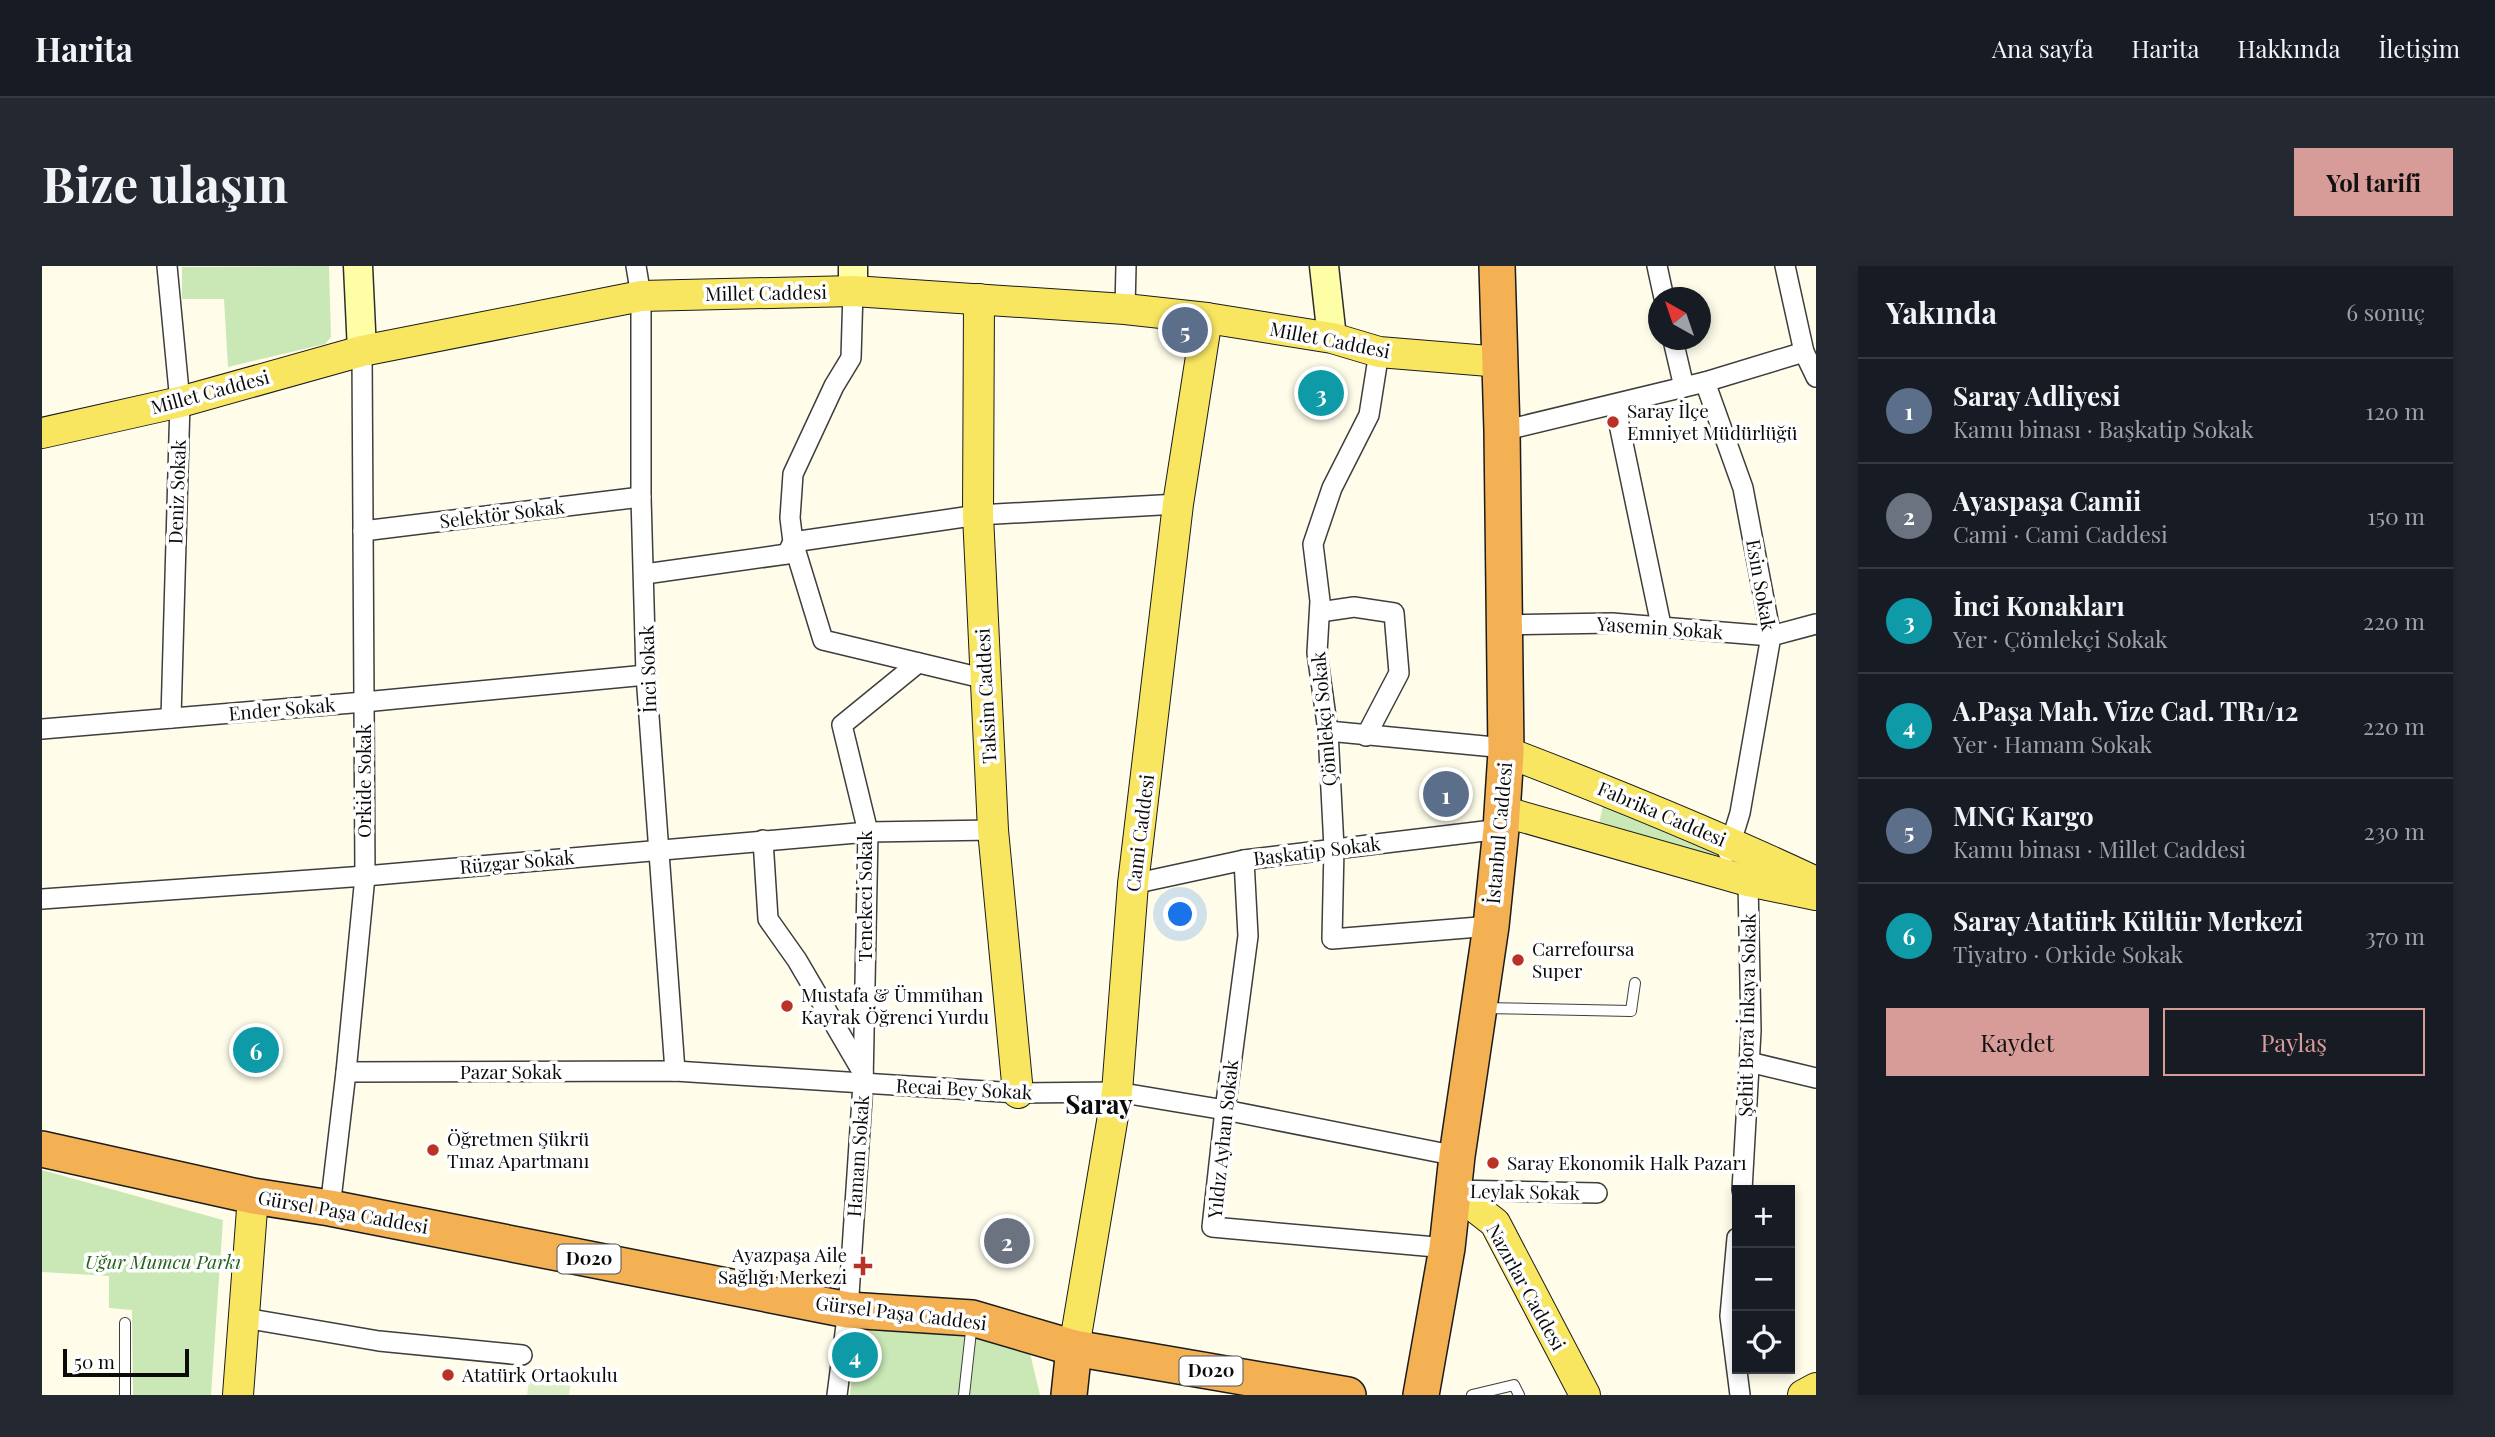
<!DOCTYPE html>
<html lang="tr">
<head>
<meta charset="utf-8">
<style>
	body { margin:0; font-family:"Playfair Display",serif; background:#242831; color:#f1f3f6 }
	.controls { position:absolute; right:21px; bottom:21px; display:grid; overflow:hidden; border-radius:0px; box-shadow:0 4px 10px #0003 }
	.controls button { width:63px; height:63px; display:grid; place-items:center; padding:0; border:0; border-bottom:2px solid #363941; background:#171b24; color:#f1f3f6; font:35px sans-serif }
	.compass { position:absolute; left:1606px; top:21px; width:63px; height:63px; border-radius:50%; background:#171b24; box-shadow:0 4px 10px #0003; rotate:320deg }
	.scale { position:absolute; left:21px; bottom:18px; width:126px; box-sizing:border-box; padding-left:7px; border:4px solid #0b0b0b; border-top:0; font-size:19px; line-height:24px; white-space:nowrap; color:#0b0b0b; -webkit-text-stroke:5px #fff; paint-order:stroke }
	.you { position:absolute; left:1139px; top:649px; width:24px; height:24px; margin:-18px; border:5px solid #fff; border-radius:50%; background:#1a73e8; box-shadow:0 0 0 10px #1a73e833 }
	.badge { display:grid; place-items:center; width:46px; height:46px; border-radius:50%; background:#d89c98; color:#fff; font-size:23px; font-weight:700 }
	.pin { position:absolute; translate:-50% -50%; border:4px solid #fff; box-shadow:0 2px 7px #0006 }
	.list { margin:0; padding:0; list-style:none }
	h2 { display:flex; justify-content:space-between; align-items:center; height:91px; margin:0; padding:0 28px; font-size:30px }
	h2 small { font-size:23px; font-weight:400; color:#9ea1a6 }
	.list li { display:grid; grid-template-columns:46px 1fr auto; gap:21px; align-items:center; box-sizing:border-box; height:105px; padding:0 28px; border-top:2px solid #363941 }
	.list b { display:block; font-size:26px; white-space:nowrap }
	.list p { margin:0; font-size:23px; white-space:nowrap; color:#9ea1a6 }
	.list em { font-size:23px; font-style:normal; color:#9ea1a6 }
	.actions { display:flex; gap:14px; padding:21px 28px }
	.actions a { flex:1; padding:16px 0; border:2px solid #d89c98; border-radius:0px; text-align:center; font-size:24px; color:#d89c98 }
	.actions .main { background:#d89c98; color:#111 }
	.icon { flex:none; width:38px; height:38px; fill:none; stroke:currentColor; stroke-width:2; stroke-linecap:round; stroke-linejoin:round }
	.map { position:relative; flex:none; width:1774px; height:1129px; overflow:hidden; border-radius:0px }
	header { display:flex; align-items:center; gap:42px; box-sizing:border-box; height:98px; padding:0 35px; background:#171b24; border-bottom:2px solid #363941 }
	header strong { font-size:33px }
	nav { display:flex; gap:38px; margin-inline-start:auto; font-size:24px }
	.intro { display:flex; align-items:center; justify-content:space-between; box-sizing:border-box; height:168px; padding:0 42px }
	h1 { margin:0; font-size:49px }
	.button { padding:18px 32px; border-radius:0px; background:#d89c98; color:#111; font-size:24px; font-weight:700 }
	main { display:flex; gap:42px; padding:0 42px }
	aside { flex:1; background:#171b24; border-radius:0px; box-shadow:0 4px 10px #0003 }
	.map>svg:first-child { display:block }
	.green { fill:#c9e8b5 }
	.pitch { fill:#dcefc6 }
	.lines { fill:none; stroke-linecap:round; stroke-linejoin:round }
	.lane-casing { stroke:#3e3e3e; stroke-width:12 }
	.street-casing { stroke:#3e3e3e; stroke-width:22 }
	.secondary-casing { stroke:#2d2d2d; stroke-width:31 }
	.primary-casing { stroke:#1c1c1c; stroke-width:32 }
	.highway-casing { stroke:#1c1c1c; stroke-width:38 }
	.lane { stroke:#fff; stroke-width:10 }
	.street { stroke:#fff; stroke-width:19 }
	.secondary { stroke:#fdfea5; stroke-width:28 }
	.primary { stroke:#f8e661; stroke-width:30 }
	.highway { stroke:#f3b153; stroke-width:35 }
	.poi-dot { fill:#ba3125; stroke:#fff; stroke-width:2.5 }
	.labels { text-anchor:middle; stroke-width:7; stroke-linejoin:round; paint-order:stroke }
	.shield { fill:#fff; stroke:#545454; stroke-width:2 }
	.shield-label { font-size:18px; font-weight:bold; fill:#0b0b0b }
	.street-label { font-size:19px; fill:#0b0b0b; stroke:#fff }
	.poi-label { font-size:19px; fill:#0b0b0b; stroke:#fff; text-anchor:start }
	.park-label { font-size:19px; font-style:italic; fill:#22621d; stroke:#fff }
	.district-label { font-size:26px; font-weight:bold; fill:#0b0b0b; stroke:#fff }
</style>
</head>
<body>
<header>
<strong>Harita</strong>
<nav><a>Ana sayfa</a><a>Harita</a><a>Hakkında</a><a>İletişim</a></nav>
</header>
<div class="intro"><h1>Bize ulaşın</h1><a class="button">Yol tarifi</a></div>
<main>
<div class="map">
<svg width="1774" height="1129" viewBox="0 0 1774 1129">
	<rect width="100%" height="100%" fill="#fffdea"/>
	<g class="green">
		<path d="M 287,0 L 289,71 L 283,78 L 186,101 L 182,33 L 140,33 L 140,1 Z"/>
		<path d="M 1562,535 L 1676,583 L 1671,597 L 1555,567 Z"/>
		<path d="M 0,904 L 181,954 L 169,1129 L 91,1129 L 90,1044 L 67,1042 L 67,1010 L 0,1006 Z"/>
		<path d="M 815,1060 L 923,1068 L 988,1087 L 998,1129 L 808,1129 Z"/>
	</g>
	<path class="pitch" d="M 489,1103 L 530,1108 L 527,1129 L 485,1129 Z"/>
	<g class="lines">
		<defs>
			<g id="lane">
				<path d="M 1441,742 L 1589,745 L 1593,717"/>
				<path d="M 83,1129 L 83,1057"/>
				<path d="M 922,1129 L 930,1056"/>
				<path d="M 1430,1129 L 1472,1119 L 1477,1129"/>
			</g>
			<g id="street">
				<path d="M 125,0 L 138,136 L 129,452"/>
				<path d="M 594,0 L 599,30 L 599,231 L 604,409 L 633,805"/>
				<path d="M 1615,0 L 1622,32"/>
				<path d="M 1743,0 L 1762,86 L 1774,111"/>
				<path d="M 811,25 L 809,92 L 792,120 L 751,208 L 748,252 L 751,276 L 781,374 L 944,413"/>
				<path d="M 1083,43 L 1084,0"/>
				<path d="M 1631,74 L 1642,121"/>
				<path d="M 1337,86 L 1327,149 L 1290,222 L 1271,278 L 1278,335 L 1275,387 L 1286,465 L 1292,582 L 1290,673 L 1449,660"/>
				<path d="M 1663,116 L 1701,222 L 1729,370 L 1698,547 L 1686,586"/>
				<path d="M 1573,139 L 1619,359"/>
				<path d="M 1460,165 L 1663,116 L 1762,86"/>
				<path d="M 321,265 L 599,231"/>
				<path d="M 603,308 L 745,288 L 751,276 L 936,249 L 1136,238"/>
				<path d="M 1278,346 L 1312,341 L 1352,347 L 1357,407 L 1324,470"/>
				<path d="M 1461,359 L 1570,357 L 1729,370 L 1774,358"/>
				<path d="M 0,463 L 322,436 L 604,409"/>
				<path d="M 1286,465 L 1463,482"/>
				<path d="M 721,574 L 726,653 L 755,694 L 821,807"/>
				<path d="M 1202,594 L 1206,670 L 1183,844 L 1170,961 L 1405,982"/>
				<path d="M 1091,618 L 1202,594 L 1459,563"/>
				<path d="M 0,633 L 323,610 L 826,566 L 951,564"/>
				<path d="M 1707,796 L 1774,812"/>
				<path d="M 304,806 L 633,805 L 976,827 L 1075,826 L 1183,844 L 1415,890"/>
				<path d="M 1411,924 L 1555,927"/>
				<path d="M 1700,924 L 1709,765 L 1706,615"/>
				<path d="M 288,942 L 304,806 L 323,610 L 320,85"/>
				<path d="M 1695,972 L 1688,1050 L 1698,1129"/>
				<path d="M 203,1052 L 337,1075 L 480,1089"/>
				<path d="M 795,1129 L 806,1044 L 821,818 L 826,566 L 800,459 L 876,397"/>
			</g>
			<g id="secondary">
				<path d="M 316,0 L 320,85"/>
				<path d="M 1282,0 L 1290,72"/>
				<path d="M 811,25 L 811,0"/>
			</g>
			<g id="primary">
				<path d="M 937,33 L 936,249 L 951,564 L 976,827"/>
				<path d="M 0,167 L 138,136 L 320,85 L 599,30 L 811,25 L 1083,43 L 1165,52 L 1290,72 L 1337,86 L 1459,96"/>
				<path d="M 1464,486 C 1569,526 1672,568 1774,616"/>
				<path d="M 1460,545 L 1706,615 L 1774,629"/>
				<path d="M 1411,924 L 1453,957 L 1543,1129"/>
				<path d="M 1032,1082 L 1075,826 L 1091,618 L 1136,238 L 1165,52"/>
				<path d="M 196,1129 L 211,930"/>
				<path d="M 1761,1129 L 1774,1122"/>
			</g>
			<g id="highway">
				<path d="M 0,883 L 211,930 L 288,942 L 806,1044 L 930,1052 L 1032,1082 L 1306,1129"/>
				<path d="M 1027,1129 L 1032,1082"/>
				<path d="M 1379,1129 L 1405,982 L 1415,890 L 1449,660 L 1459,563 L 1464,486 L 1460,165 L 1455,0"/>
			</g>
		</defs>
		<use href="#lane" class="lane-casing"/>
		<use href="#street" class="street-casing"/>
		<use href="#secondary" class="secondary-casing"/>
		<use href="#primary" class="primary-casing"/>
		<use href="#highway" class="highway-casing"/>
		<use href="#lane" class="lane"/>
		<use href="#street" class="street"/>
		<use href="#secondary" class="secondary"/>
		<use href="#primary" class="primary"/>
		<use href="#highway" class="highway"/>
	</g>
	<g class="poi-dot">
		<circle cx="1571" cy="156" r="7"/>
		<circle cx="1476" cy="694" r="7"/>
		<circle cx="745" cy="740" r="7"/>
		<circle cx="391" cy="884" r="7"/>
		<circle cx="1451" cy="897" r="7"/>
		<path d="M817.5 989.5h7v7h7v7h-7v7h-7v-7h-7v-7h7z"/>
		<circle cx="406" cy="1109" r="7"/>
	</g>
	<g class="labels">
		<g class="shield">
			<rect x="515.5" y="978.5" width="63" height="29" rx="5"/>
			<rect x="1137.5" y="1090.5" width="63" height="29" rx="5"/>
		</g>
		<g class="shield-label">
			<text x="547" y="999">D020</text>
			<text x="1169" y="1111">D020</text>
		</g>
		<g class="street-label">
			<text transform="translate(724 27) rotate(-1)" y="7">Millet Caddesi</text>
			<text transform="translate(1288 74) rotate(11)" y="7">Millet Caddesi</text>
			<text transform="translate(168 126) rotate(-15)" y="7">Millet Caddesi</text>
			<text transform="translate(135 226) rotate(-88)" y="7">Deniz Sokak</text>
			<text transform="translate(460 248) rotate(-7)" y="7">Selektör Sokak</text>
			<text transform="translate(1719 319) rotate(80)" y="7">Esin Sokak</text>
			<text transform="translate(1618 362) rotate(4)" y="7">Yasemin Sokak</text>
			<text transform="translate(606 403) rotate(-92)" y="7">İnci Sokak</text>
			<text transform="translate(944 430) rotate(-93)" y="7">Taksim Caddesi</text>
			<text transform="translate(240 443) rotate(-5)" y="7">Ender Sokak</text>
			<text transform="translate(1282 453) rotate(-95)" y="7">Çömlekçi Sokak</text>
			<text transform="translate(322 515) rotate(-90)" y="7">Orkide Sokak</text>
			<text transform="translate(1620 548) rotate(23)" y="7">Fabrika Caddesi</text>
			<text transform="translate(1098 567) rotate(-83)" y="7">Cami Caddesi</text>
			<text transform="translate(1457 567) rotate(-85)" y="7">İstanbul Caddesi</text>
			<text transform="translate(1275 585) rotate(-7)" y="7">Başkatip Sokak</text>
			<text transform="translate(475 596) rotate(-5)" y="7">Rüzgar Sokak</text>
			<text transform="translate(823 630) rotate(-90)" y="7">Tenekeci Sokak</text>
			<text transform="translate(1705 749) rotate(-89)" y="7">Şehit Bora İnkaya Sokak</text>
			<text x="469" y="813">Pazar Sokak</text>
			<text transform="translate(922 823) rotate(3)" y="7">Recai Bey Sokak</text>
			<text transform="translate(1181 873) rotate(-84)" y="7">Yıldız Ayhan Sokak</text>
			<text transform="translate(816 890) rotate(-86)" y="7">Hamam Sokak</text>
			<text transform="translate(1483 926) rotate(1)" y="7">Leylak Sokak</text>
			<text transform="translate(301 946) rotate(10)" y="7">Gürsel Paşa Caddesi</text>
			<text transform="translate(1484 1021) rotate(61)" y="7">Nazırlar Caddesi</text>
			<text transform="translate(859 1047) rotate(7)" y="7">Gürsel Paşa Caddesi</text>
		</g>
		<g class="poi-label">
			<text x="1585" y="152">Saray İlçe<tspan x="1585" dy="22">Emniyet Müdürlüğü</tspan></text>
			<text x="1490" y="690">Carrefoursa<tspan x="1490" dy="22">Super</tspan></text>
			<text x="759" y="736">Mustafa &amp; Ümmühan<tspan x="759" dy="22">Kayrak Öğrenci Yurdu</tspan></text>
			<text x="405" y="880">Öğretmen Şükrü<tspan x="405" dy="22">Tınaz Apartmanı</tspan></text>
			<text x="1465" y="904">Saray Ekonomik Halk Pazarı</text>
			<text x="805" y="996" text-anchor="end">Ayazpaşa Aile<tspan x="805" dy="22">Sağlığı Merkezi</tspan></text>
			<text x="420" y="1116">Atatürk Ortaokulu</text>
		</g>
		<g class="park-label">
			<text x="121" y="1003">Uğur Mumcu Parkı</text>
		</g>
		<g class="district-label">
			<text x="1057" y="848">Saray</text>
		</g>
	</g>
</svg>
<div class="controls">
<button>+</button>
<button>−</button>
<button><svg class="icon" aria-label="locate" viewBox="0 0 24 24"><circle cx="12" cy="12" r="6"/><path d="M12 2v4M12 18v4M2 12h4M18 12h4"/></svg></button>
</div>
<svg class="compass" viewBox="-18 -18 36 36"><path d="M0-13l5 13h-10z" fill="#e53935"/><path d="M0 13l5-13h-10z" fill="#9ea1a6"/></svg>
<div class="scale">50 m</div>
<div class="you"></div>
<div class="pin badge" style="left:1404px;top:528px;background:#5c6f8a">1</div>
<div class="pin badge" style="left:965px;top:975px;background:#6b7280">2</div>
<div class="pin badge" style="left:1279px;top:127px;background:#0f9aa8">3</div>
<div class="pin badge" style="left:813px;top:1089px;background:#0f9aa8">4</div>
<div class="pin badge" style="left:1143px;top:64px;background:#5c6f8a">5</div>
<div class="pin badge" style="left:214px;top:784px;background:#0f9aa8">6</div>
</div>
<aside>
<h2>Yakında<small>6 sonuç</small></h2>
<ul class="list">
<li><span class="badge" style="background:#5c6f8a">1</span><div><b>Saray Adliyesi</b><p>Kamu binası · Başkatip Sokak</p></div><em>120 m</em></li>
<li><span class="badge" style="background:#6b7280">2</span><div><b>Ayaspaşa Camii</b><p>Cami · Cami Caddesi</p></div><em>150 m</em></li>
<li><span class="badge" style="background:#0f9aa8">3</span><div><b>İnci Konakları</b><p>Yer · Çömlekçi Sokak</p></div><em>220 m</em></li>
<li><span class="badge" style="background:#0f9aa8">4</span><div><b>A.Paşa Mah. Vize Cad. TR1/12</b><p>Yer · Hamam Sokak</p></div><em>220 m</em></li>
<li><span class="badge" style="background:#5c6f8a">5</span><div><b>MNG Kargo</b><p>Kamu binası · Millet Caddesi</p></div><em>230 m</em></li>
<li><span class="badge" style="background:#0f9aa8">6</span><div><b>Saray Atatürk Kültür Merkezi</b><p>Tiyatro · Orkide Sokak</p></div><em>370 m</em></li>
</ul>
<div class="actions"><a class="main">Kaydet</a><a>Paylaş</a></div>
</aside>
</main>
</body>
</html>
